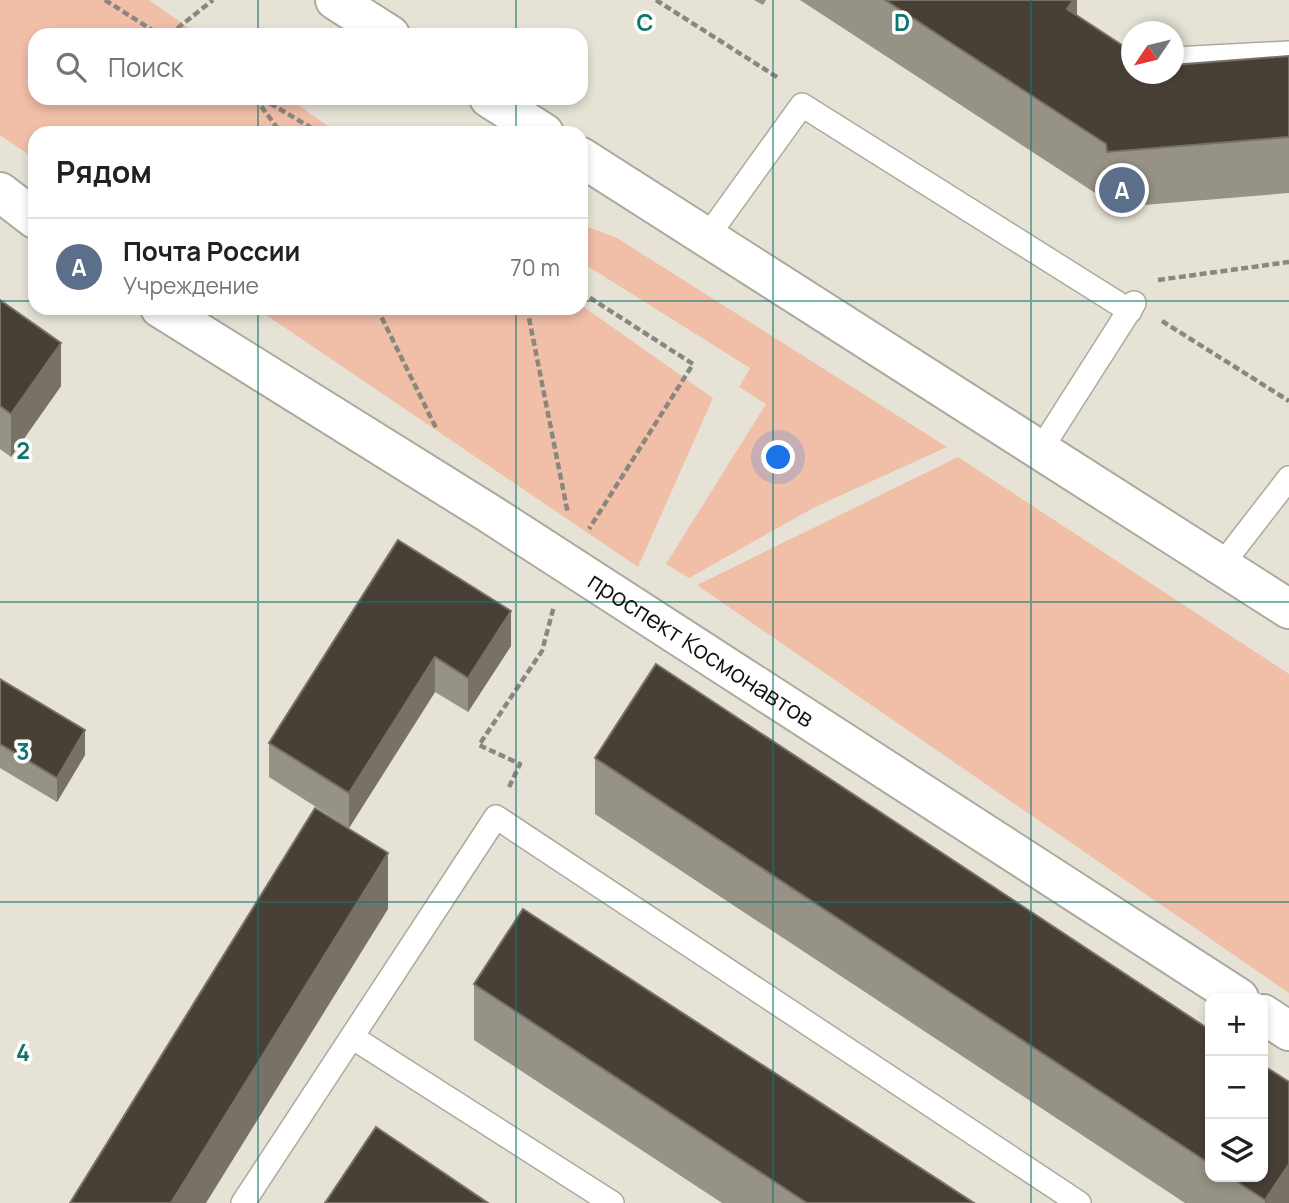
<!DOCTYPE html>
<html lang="ru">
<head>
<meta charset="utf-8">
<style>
	body { margin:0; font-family:Manrope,sans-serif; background:#f2f2f2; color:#202124 }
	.controls { position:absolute; right:21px; bottom:21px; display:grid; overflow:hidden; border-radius:14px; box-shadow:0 4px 10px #0003 }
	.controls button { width:63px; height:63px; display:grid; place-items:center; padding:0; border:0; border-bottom:2px solid #e0e0e0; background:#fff; color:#202124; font:35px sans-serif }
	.compass { position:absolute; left:1121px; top:21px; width:63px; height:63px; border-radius:50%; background:#fff; box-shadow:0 4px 10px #0003; rotate:235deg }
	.you { position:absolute; left:779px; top:458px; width:24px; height:24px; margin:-18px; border:5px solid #fff; border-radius:50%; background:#1a73e8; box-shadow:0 0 0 10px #1a73e833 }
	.badge { display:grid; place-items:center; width:46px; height:46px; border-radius:50%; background:#a546af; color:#fff; font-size:23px; font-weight:700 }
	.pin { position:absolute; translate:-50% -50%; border:4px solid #fff; box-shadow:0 2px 7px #0006 }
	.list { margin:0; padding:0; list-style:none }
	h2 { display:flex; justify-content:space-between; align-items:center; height:91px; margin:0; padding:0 28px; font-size:30px }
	h2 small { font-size:23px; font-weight:400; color:#757577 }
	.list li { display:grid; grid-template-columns:46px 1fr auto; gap:21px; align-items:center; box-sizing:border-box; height:98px; padding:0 28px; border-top:2px solid #e0e0e0 }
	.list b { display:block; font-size:26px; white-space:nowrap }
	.list p { margin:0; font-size:23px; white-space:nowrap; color:#757577 }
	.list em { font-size:23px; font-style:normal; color:#757577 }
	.icon { flex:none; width:38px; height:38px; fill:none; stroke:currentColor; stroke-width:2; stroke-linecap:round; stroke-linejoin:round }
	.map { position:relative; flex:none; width:1289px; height:1203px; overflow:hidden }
	.search { position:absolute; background:#fff; box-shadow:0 4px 10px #0003; left:28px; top:28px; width:560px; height:77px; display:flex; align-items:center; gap:18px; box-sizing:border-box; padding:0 24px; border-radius:21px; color:#757577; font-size:26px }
	.panel { position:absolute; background:#fff; box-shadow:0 4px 10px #0003; left:28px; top:126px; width:560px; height:189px; border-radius:21px }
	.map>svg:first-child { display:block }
	.green { fill:#f1bea8 }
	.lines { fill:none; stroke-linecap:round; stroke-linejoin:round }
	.lane-casing { stroke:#acaa9d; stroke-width:26 }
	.street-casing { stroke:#acaa9d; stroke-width:42 }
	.secondary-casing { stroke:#acaa9d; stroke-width:42 }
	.path { stroke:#89877e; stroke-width:4.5; stroke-dasharray:7 3.5; stroke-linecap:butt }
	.lane { stroke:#fff; stroke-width:23 }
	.street { stroke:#fff; stroke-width:38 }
	.secondary { stroke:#fff; stroke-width:38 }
	.wall { fill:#979286 }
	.shaded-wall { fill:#777167 }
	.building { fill:#484037; stroke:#777167; stroke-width:2 }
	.grid { fill:none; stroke:#0f766e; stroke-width:2; stroke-opacity:0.55 }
	.labels { text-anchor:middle; stroke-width:7; stroke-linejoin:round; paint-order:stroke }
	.street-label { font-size:24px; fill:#11100c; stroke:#fff }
	.grid-label { font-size:23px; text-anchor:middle; font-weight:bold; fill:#0f766e; stroke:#fff; stroke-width:7; stroke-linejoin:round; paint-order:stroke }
</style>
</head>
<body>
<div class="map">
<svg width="1289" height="1203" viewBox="0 0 1289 1203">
	<rect width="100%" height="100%" fill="#e6e3d6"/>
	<g class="green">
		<path d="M 0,0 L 149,0 L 199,35 L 35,35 L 35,98 L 288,98 L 338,133 L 35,133 L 35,159 L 0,135 Z"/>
		<path d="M 581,224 L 617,238 L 947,447 L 815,507 L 689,578 L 666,564 L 766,404 L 739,387 L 750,368 L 581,262 Z"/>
		<path d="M 581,305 L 713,398 L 638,567 L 256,308 L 581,308 Z"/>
		<path d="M 958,457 L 1289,674 L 1289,993 L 697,585 Z"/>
	</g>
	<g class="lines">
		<defs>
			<g id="lane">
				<path d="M 1174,59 L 1289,53"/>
				<path d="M 707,237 L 802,105 L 1130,311"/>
				<path d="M 1041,449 L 1134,303"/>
				<path d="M 1221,566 L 1289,478"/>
				<path d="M 352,1037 L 612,1203"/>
				<path d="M 243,1203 L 496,817 L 1079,1203"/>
			</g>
			<g id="street">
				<path d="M 0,192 L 35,219"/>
				<path id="s1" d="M 160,308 L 487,512 L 1239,998"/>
				<path d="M 1263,1014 L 1289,1031"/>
			</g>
			<g id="secondary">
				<path d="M 335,0 L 390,35"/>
				<path d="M 489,98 L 544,133"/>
				<path d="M 581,157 L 1289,609"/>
			</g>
		</defs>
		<use href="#lane" class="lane-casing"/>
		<use href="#street" class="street-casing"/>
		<use href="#secondary" class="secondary-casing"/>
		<g class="path">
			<path d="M 105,0 L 160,35"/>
			<path d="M 656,0 L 780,79"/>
			<path d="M 169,35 L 213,0"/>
			<path d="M 255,98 L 281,133"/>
			<path d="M 261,98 L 320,133"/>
			<path d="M 1158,280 L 1289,262"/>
			<path d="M 581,292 L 693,364 L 589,529"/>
			<path d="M 377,308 L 437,430"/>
			<path d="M 527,308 L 568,514"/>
			<path d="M 1162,321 L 1289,401"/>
			<path d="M 509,787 L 520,764 L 479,745 L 542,651 L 554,606"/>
		</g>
		<use href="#lane" class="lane"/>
		<use href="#street" class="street"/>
		<use href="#secondary" class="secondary"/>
	</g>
	<g class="wall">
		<path d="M 754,0 L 766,0 L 763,5 Z"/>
		<path d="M 800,0 L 1077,0 L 1077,16 L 1131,74 L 1289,56 L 1289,193 L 1107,208 L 1106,200 Z"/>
		<path d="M 0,300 L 61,386 L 11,457 L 0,449 Z"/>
		<path d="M 398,540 L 511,646 L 468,712 L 435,692 L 349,828 L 269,777 L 269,743 Z"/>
		<path d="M 0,679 L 85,755 L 57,802 L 0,768 Z"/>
		<path d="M 595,758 L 1210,1030 L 1210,1177 L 1263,1177 L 1289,1203 L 1185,1203 L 595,814 Z"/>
		<path d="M 474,984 L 974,1203 L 722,1203 L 474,1040 Z"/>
	</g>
	<g class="shaded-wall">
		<path d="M 1073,0 L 1077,0 L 1077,50 L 1067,9 Z"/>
		<path d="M 61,343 L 61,386 L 11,457 L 11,414 Z"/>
		<path d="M 511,611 L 511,646 L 468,712 L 468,678 Z"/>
		<path d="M 435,657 L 435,692 L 349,828 L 349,793 Z"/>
		<path d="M 85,730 L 85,755 L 57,802 L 57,778 Z"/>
		<path d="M 388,853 L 388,909 L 206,1203 L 171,1203 Z"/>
		<path d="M 1289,1164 L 1289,1203 L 1265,1203 L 1265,1200 Z"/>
	</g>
	<g class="building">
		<path d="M 885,0 L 1073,0 L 1067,9 L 1131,51 L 1131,74 L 1173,74 L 1173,65 L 1289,56 L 1289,137 L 1107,152 L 1106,144 Z"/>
		<path d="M 0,300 L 61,343 L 11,414 L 0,406 Z"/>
		<path d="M 398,540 L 511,611 L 468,678 L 435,657 L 349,793 L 269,743 Z"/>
		<path d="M 656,664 L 1210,1030 L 1210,1164 L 595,758 Z"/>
		<path d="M 0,679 L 85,730 L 57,778 L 0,744 Z"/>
		<path d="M 315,808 L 388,853 L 171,1203 L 70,1203 Z"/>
		<path d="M 523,909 L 974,1203 L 807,1203 L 474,984 Z"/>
		<path d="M 1263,1065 L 1289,1082 L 1289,1164 L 1265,1200 L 1230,1177 L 1263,1177 Z"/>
		<path d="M 376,1127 L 488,1203 L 325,1203 Z"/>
	</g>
	<path class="grid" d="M 258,0 L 258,35M 516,0 L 516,35M 773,0 L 773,1203M 1031,0 L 1031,1203M 258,98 L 258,133M 516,98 L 516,133M 0,301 L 35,301M 581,301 L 1289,301M 258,308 L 258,1203M 516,308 L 516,1203M 0,602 L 1289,602M 0,902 L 1289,902"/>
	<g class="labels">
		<g class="street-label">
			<text dy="8" stroke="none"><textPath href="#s1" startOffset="640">проспект Космонавтов</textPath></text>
		</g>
	</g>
	<g class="grid-label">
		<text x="645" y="31">C</text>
		<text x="902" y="31">D</text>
		<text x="23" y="459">2</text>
		<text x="23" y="760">3</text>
		<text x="23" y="1061">4</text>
	</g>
</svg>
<div class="controls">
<button>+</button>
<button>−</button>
<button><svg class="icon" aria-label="layers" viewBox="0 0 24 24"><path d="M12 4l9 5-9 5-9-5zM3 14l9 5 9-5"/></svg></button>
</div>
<svg class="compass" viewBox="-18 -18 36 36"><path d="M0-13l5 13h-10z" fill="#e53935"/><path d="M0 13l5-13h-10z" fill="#757577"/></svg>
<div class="you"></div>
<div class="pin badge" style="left:1122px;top:190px;background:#5c6f8a">A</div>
<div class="search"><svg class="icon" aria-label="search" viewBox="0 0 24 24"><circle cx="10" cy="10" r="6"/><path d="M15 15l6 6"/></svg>Поиск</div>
<section class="panel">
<h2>Рядом<small></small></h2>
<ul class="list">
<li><span class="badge" style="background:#5c6f8a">A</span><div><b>Почта России</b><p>Учреждение</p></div><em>70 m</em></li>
</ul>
</section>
</div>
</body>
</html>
